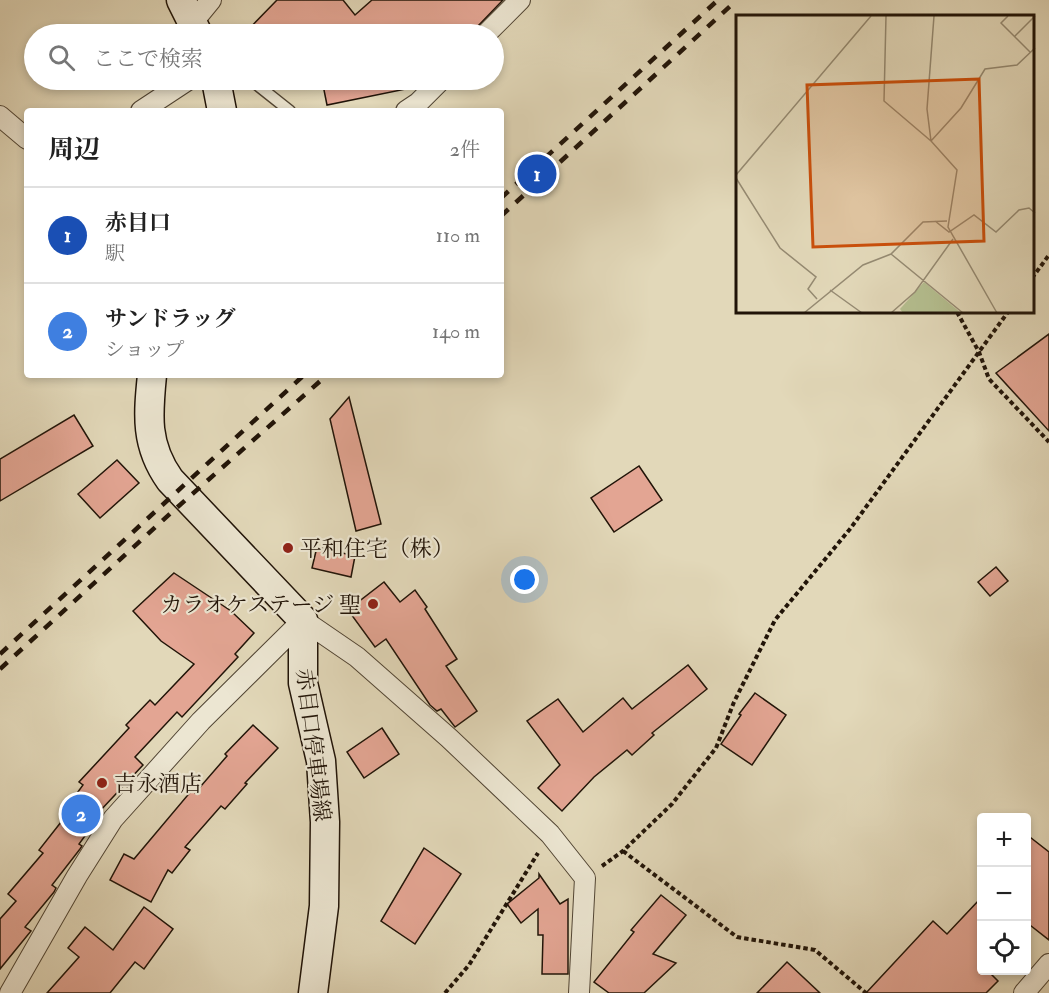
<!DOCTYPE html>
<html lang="ja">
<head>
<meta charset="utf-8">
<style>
	body { margin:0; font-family:"IM FELL Double Pica","Noto Serif JP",serif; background:#f2f2f2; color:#222 }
	.controls { position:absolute; right:18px; bottom:18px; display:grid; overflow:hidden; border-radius:6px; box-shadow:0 3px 9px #0003 }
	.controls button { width:54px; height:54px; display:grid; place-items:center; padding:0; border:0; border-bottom:2px solid #e0e0e0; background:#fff; color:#222; font:30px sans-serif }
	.you { position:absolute; left:525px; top:580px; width:21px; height:21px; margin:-15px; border:4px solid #fff; border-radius:50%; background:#1a73e8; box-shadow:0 0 0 9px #1a73e833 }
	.badge { display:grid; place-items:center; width:39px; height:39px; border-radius:50%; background:#2563eb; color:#fff; font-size:20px; font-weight:700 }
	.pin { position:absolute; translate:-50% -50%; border:3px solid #fff; box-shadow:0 2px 6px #0006 }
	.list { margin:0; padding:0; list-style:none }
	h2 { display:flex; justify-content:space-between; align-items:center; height:78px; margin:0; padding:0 24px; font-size:26px }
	h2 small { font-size:20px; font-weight:400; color:#767676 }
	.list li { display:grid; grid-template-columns:39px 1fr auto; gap:18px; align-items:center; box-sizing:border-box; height:96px; padding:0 24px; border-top:2px solid #e0e0e0 }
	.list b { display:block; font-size:22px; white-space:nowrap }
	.list p { margin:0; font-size:20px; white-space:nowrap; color:#767676 }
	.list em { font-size:20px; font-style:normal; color:#767676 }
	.icon { flex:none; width:33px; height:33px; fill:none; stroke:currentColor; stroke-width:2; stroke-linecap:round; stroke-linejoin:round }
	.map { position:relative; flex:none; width:1049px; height:993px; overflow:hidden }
	.search { position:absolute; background:#fff; box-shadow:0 3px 9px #0003; left:24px; top:24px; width:480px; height:66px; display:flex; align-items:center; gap:15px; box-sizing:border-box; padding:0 21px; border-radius:33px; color:#767676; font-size:22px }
	.panel { position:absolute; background:#fff; box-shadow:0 3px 9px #0003; left:24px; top:108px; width:480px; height:270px; border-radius:6px }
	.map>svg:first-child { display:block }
	.building { fill:#e3a593; stroke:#211408; stroke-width:1.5 }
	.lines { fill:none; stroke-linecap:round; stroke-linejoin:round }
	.lane-casing { stroke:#514534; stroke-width:13 }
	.street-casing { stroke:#514534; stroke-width:22 }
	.secondary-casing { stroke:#211408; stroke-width:31 }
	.path { stroke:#211408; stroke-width:4; stroke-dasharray:4.5 3; stroke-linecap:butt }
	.lane { stroke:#ece6d2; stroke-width:10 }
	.street { stroke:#ece6d2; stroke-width:20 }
	.secondary { stroke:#ece6d2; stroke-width:28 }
	.rail { stroke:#211408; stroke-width:4.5; stroke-dasharray:10 10; stroke-linecap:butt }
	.poi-dot { fill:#8f2418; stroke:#ece6d2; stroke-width:2 }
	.labels { text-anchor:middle; stroke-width:4.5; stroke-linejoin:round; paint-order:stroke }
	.poi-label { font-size:22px; fill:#211408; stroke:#ece6d2; text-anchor:start }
	.street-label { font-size:22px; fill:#211408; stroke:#ece6d2 }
	.inset-road { fill:none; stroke:#958a72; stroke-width:1.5 }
	.view { fill:#ca4f0b; fill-opacity:0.15; stroke:#ca4f0b; stroke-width:3 }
	.inset-edge { fill:none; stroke:#211408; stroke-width:3 }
</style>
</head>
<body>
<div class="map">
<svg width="1049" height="993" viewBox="0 0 1049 993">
	<rect width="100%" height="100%" fill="#e2d8b9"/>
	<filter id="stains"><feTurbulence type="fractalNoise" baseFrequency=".00333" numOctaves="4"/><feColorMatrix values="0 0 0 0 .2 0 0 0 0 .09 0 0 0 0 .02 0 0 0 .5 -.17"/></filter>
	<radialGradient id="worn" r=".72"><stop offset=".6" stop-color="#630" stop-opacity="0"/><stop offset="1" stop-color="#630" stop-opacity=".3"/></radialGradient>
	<g class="building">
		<path d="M 277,0 L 343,0 L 355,15 L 372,0 L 503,0 L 478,26 L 472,34 L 244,34 Z"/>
		<path d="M 322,80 L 405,80 L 406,89 L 327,105 Z"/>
		<path d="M 1049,334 L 1049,431 L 996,373 Z"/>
		<path d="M 349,397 L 381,524 L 356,531 L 330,419 Z"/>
		<path d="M 74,415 L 93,446 L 0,501 L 0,459 Z"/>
		<path d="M 117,460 L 139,483 L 100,518 L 78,494 Z"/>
		<path d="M 639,466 L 662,500 L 614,532 L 591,498 Z"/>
		<path d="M 317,547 L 355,556 L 351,577 L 312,568 Z"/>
		<path d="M 996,567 L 1008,581 L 990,596 L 978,582 Z"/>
		<path d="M 174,573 L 231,611 L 254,633 L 235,654 L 238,657 L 182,717 L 177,712 L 135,757 L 143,765 L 99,812 L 101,814 L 79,844 L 82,846 L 80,849 L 52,885 L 56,888 L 54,892 L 25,927 L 31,931 L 0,969 L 0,919 L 16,901 L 8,894 L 43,853 L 39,850 L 65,817 L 62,814 L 83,785 L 79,782 L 129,728 L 126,725 L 150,700 L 155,705 L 194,664 L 161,641 L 133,611 Z"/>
		<path d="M 384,582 L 400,602 L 415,590 L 427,607 L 425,609 L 457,659 L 446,666 L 477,711 L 455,727 L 441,709 L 437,711 L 430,705 L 386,639 L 375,647 L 348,610 Z"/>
		<path d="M 688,665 L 707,689 L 652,733 L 654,735 L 632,755 L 627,750 L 594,777 L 562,811 L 538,788 L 560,765 L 527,721 L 558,699 L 583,732 L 623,698 L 632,709 Z"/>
		<path d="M 755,693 L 786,715 L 752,765 L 721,744 L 741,715 L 739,714 Z"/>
		<path d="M 253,725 L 278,748 L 245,783 L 247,784 L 225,809 L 221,806 L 185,847 L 190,850 L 172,873 L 168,870 L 151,902 L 110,880 L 124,854 L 134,859 L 192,790 L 195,793 L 227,756 L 225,754 Z"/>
		<path d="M 382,728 L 399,754 L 364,778 L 347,752 Z"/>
		<path d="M 1026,834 L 1049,852 L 1049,940 L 1026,922 Z"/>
		<path d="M 424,848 L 461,874 L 415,944 L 381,921 Z"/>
		<path d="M 539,874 L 560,904 L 568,899 L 568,974 L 542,974 L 543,935 L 538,935 L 538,909 L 521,923 L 507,904 L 539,878 Z"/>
		<path d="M 661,895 L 686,915 L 653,954 L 676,963 L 644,993 L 609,993 L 594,982 L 634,932 L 631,930 Z"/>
		<path d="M 981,898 L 981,970 L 987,970 L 998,981 L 986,993 L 866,993 L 933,921 L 947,934 Z"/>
		<path d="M 144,907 L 173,929 L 144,969 L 135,962 L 110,993 L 47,993 L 79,957 L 68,948 L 85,927 L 113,950 Z"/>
		<path d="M 787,962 L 820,993 L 757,993 Z"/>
	</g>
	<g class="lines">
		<defs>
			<path id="lane" d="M 251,80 L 290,111"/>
			<g id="street">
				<path d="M 193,22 L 211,0"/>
				<path d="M 486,34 L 520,0"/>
				<path d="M 141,111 L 188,80"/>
				<path d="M 406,111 L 418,103 L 441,80"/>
				<path d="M 0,116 L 27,139"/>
				<path d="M 10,993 L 77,876 L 113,819 L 201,721 L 303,620 L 357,657 L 449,738 L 550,834 L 585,878 L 579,993"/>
				<path d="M 1024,993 L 1049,964"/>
			</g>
			<g id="secondary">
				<path d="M 181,0 L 198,34"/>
				<path d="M 216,80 L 222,111"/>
				<path d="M 152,375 C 148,415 145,445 170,480 L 303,620 L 303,683 L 321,761 L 325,822 L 324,906 L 313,993"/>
			</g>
		</defs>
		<use href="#lane" class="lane-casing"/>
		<use href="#street" class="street-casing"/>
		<use href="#secondary" class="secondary-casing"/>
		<g class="path">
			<path d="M 1032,278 L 1049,255"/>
			<path d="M 957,312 L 979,352 L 989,379 L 1049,442"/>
			<path d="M 623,851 L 737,937 L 815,950 L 866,993"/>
			<path d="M 602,866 L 623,851 L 672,804 L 716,748 L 734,702 L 775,620 L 850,529 L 1008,312"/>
			<path d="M 445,993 L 469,965 L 538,853"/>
		</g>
		<use href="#lane" class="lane"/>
		<use href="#street" class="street"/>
		<use href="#secondary" class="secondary"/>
		<g class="rail">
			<path d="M 501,198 L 718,0"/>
			<path d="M 501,216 L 737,0"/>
			<path d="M 0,654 L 304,375"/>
			<path d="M 0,669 L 172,512 L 327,375"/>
		</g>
	</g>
	<g class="poi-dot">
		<circle cx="288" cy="548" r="6"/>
		<circle cx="373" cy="604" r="6"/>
		<circle cx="102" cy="783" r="6"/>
	</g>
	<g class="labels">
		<g class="poi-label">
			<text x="300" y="556">平和住宅（株）</text>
			<text x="361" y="612" text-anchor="end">カラオケステージ 聖</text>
			<text x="114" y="791">吉永酒店</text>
		</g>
		<g class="street-label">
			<text transform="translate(314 745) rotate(83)" y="8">赤目口停車場線</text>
		</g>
	</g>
	<g transform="translate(736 15)">
		<rect width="298" height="298" fill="#e2d8b9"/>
		<path d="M 188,267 L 225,298 L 167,298 L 164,294 Z" fill="#b4be8f"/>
		<path class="inset-road" d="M 150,1 L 148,86 L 195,126 L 225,93 L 249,54 L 281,50 L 299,33M 198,1 L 191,94 L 195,126 L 221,155 L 212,212 L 261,298M 272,1 L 265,8 L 294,37M 279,21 L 299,1M 0,160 L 135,1M 0,163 L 44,233 L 80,262 L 72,274 L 81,284M 199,206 L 213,217 L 238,200 L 260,217 L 283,195 L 293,193 L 299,198M 155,239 L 227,298M 94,275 L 126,298M 68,298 L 127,250 L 155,239 L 187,207 L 211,206M 155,298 L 179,277 L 217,224"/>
		<path class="view" d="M 243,64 L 248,226 L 77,232 L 71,70 Z"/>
		<rect width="298" height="298" class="inset-edge"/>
	</g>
	<rect width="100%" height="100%" filter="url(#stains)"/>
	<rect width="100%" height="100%" fill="url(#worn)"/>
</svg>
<div class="controls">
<button>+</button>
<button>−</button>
<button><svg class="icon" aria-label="locate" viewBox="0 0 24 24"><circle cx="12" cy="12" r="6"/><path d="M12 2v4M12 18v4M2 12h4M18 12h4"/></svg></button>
</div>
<div class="you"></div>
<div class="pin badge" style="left:537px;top:174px;background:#1a4fb4">1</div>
<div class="pin badge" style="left:81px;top:814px;background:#3f7fe0">2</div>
<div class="search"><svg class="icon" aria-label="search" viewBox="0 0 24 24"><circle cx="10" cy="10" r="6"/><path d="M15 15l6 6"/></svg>ここで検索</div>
<section class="panel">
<h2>周辺<small>2件</small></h2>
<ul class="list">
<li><span class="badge" style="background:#1a4fb4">1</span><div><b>赤目口</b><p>駅</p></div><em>110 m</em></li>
<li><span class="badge" style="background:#3f7fe0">2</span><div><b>サンドラッグ</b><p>ショップ</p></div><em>140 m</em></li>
</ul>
</section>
</div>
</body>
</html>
